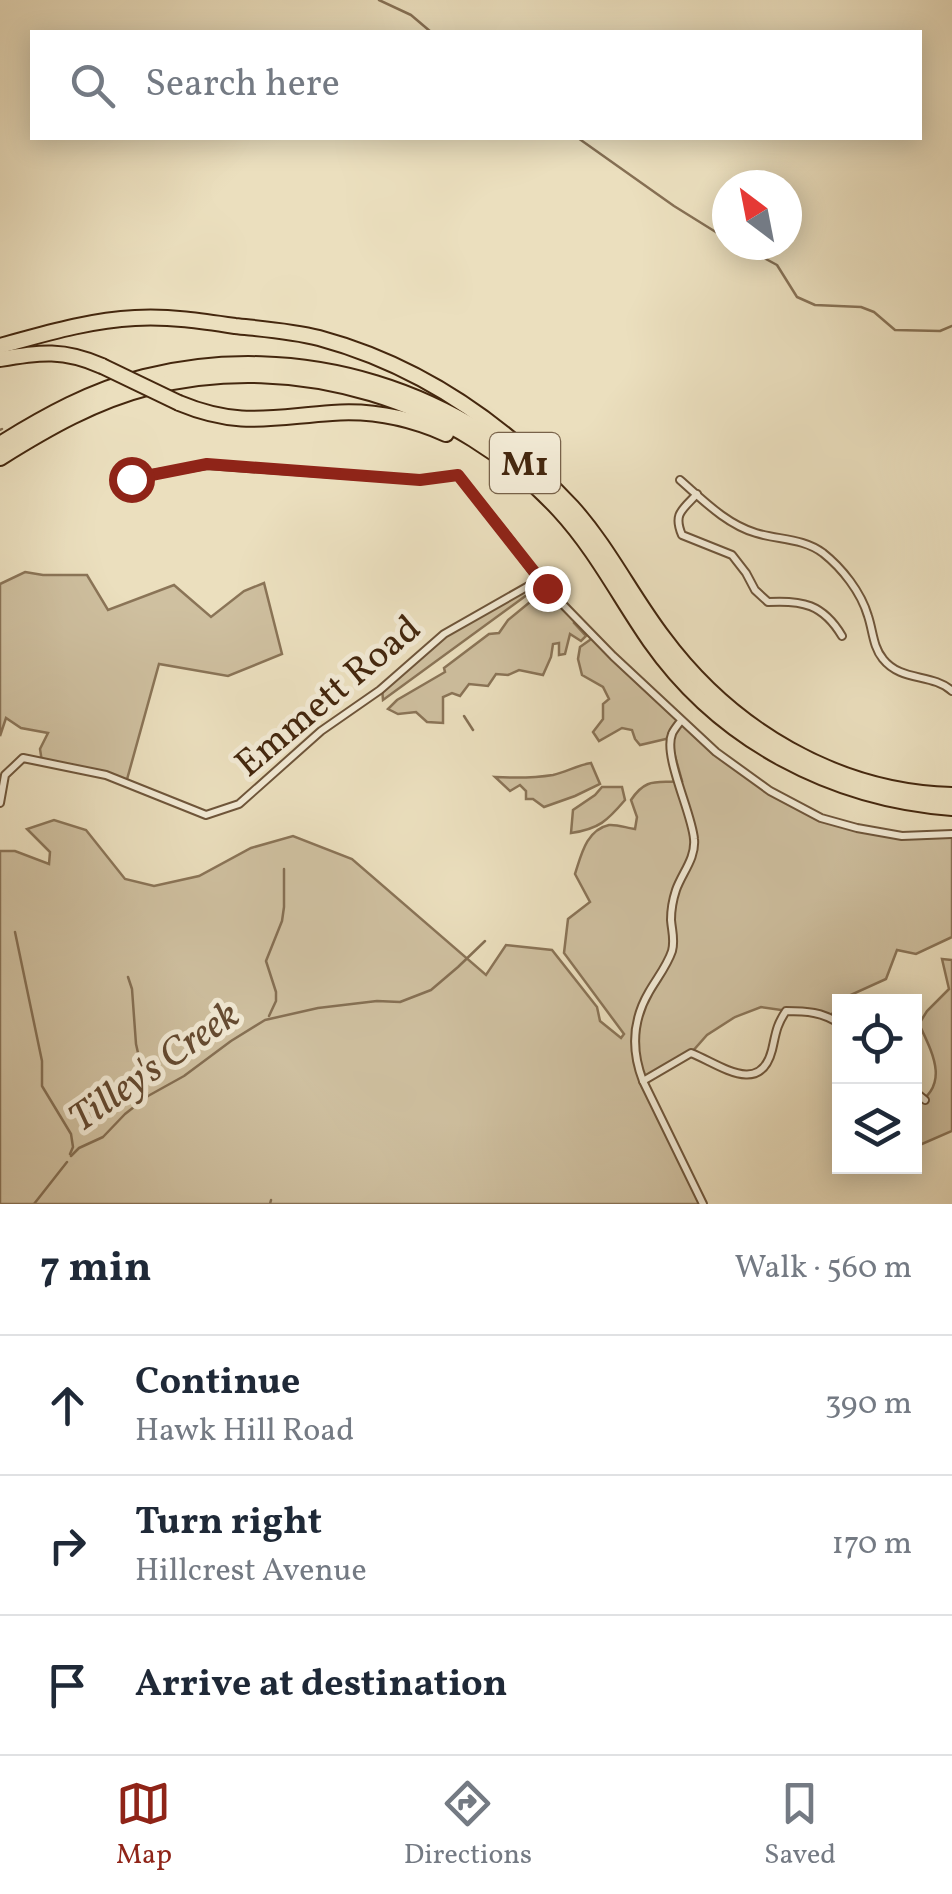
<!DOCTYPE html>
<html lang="en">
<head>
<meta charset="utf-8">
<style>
	body { margin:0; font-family:Vollkorn,serif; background:#f2f2f3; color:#1f2937 }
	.controls { position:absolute; right:30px; bottom:30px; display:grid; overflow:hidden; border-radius:0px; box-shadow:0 5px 25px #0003 }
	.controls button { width:90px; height:90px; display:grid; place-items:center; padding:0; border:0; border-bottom:2px solid #e0e1e3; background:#fff; color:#1f2937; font:50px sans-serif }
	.compass { position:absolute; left:712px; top:170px; width:90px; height:90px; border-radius:50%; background:#fff; box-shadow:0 5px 25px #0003; rotate:328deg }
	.stop { position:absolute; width:30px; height:30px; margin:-22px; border:8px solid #8f2418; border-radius:50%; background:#fff }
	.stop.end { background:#8f2418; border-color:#fff; box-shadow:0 2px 10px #0008 }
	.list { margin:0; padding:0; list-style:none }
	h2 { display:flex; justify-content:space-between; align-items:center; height:130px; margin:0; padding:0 40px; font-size:42px }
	h2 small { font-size:32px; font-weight:400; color:#747a83 }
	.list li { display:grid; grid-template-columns:65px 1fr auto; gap:30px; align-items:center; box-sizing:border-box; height:140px; padding:0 40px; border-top:2px solid #e0e1e3 }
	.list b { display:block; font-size:38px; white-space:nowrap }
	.list p { margin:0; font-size:32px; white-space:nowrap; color:#747a83 }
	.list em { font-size:32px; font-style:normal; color:#747a83 }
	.icon { flex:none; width:55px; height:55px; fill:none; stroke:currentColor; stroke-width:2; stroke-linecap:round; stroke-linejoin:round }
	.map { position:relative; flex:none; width:952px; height:1204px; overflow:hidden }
	.search { position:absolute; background:#fff; box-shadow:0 5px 25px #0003; left:30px; right:30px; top:30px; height:110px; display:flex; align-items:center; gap:25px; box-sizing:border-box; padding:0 35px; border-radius:0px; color:#747a83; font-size:38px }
	.sheet { height:550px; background:#fff }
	nav { display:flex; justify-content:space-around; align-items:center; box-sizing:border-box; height:140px; border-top:2px solid #e0e1e3; background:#fff; font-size:28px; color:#747a83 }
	nav a { display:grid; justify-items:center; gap:5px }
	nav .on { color:#8f2418 }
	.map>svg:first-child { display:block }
	.green { fill:#cfc0a0; stroke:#8a7457; stroke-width:2.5 }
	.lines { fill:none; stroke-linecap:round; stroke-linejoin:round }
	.stream { stroke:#867054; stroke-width:2.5 }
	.street-casing { stroke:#6e553a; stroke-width:10 }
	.highway-casing { stroke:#44270e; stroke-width:18 }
	.street { stroke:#f2ead5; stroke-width:6 }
	.highway { stroke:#ebdfbe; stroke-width:14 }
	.highway-bridge-casing { stroke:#44270e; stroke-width:18; stroke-linecap:butt }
	.highway-bridge { stroke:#ebdfbe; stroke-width:14 }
	.route { stroke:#8f2418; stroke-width:12 }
	.labels { text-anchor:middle; stroke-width:10; stroke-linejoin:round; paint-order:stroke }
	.shield { fill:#f2ead5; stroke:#78624a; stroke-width:2.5 }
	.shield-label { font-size:35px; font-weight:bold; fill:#44270e }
	.street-label { font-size:38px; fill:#44270e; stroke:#f2ead5 }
	.water-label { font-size:40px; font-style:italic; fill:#654b31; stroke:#f2ead5 }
</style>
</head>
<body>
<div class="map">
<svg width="952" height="1204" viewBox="0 0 952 1204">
	<rect width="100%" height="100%" fill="#ebdfbe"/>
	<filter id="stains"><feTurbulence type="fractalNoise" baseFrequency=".002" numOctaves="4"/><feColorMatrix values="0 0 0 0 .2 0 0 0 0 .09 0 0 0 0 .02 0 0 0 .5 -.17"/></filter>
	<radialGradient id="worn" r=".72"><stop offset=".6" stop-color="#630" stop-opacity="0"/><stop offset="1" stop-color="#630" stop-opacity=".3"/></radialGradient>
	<g class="green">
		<path d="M 25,572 L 43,575 L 87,575 L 108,610 L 174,585 L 211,617 L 244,591 L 264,583 L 282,654 L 228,676 L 159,664 L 126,783 L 42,762 L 40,749 L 48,733 L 21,728 L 6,718 L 0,736 L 0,584 Z"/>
		<path d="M 531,585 L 535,589 L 383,700 L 382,688 L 444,634 Z"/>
		<path d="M 547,588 L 577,619 L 574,623 L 586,636 L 581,641 L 570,634 L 565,654 L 559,655 L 559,643 L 553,644 L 551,657 L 543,675 L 519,670 L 508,675 L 496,674 L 488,686 L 469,684 L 460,696 L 452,693 L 443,697 L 443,723 L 427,722 L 416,712 L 398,714 L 388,709 L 397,700 L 445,672 L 444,668 L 489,634 L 499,633 L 508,620 Z"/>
		<path d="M 594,637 L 681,721 L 770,791 L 825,819 L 902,836 L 952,834 L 952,937 L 916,954 L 897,950 L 886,979 L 846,997 L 840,1002 L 830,1017 L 761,1007 L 735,1017 L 707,1035 L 691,1053 L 644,1081 L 702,1204 L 0,1204 L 0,851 L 15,851 L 49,864 L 50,852 L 27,829 L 54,820 L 86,830 L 125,879 L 154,886 L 199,876 L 251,848 L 293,836 L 352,859 L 486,975 L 506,945 L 552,950 L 597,1007 L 600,1021 L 621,1038 L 624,1034 L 564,953 L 568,919 L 590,902 L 575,874 C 581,856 586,830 609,825 C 616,824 627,828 635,829 L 637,817 L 631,800 C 647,776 658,784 682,781 L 670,738 L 640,745 L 635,739 L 632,730 L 622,728 L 599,741 L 593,732 L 603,719 L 603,704 L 609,699 L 603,687 L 582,675 L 578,659 L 580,647 Z"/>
		<path d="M 591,763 L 600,784 L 575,796 L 544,807 L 533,799 L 526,799 L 526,791 L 520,785 L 510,791 L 495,777 C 514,778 534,778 553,775 C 566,772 578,765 591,763 Z"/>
		<path d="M 602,787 L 622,787 L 625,800 C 607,821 599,829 571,833 L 573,810 L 595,795 Z"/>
		<path d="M 942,959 L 952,960 L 952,1131 L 915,1147 L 915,1105 C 951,1085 932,1052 919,1024 L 927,1011 L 949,989 Z"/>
	</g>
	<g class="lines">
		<g class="stream">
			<path d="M 379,0 L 411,15 L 431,32"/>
			<path d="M 578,138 L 674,206 L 727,239"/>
			<path d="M 740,245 L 777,265 L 797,297 L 815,305 L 861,307 L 874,312 L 895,330 L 940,331 L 952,326"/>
			<path d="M 0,430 L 2,429"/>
			<path d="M 464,716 L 473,730"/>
			<path d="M 15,932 L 42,1061 L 42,1086 L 71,1134 L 73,1147 L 70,1154"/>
			<path d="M 128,977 L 132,989 L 136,1044 L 147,1093"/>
			<path d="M 269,1016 L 276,1001 L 276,992 L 266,961 L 282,921 L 284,907 L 284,869"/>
			<path d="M 71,1156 L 79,1148 L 103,1137 L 125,1114 L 148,1096 L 184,1076 L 231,1041 L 265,1020 L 318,1008 L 377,1001 L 400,1002 L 431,990 L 458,967 L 485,941"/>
			<path d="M 34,1204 L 67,1162"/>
			<path d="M 270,1204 L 271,1200"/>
		</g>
		<defs>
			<g id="street">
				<path d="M 122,479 L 207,465 L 420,480 L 458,475 L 510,540 L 539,580 L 613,656 L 716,752 L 770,791 L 821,818 L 857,828 L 902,836 L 952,834"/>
				<path d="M 680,480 C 703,500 726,524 756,533 C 779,540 803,538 823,553 C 842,568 861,592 868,616 C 873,631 873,647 883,659 C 901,682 932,673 952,691"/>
				<path d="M 697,494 C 682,510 673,514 682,535 L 732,555 L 746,573 L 755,590 L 768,602 C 802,600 823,604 842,636"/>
				<path d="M 681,721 C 679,723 673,731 672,734 C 663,756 692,813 694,839 C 696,858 682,873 676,890 C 673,899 671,910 671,920 C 672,932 675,940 672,951 C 667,966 657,978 649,992 C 632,1021 631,1050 643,1081 L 703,1204"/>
				<path d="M 0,803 L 5,775 L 23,758 L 106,775 L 206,815 L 239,804 L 321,731 L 380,690 L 444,634 L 539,580"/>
				<path d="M 643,1081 L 691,1053 C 719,1064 760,1097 772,1050 C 776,1033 776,1026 786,1011 C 806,1011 823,1012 840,1024"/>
				<path d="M 914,1091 L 925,1100"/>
			</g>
			<g id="highway">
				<path d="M 0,346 C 44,334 90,320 135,318 C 169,316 202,321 235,326 C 263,329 292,331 319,338 C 393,358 462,397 520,447"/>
				<path d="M 0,359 C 40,352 64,349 102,366"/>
				<path d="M 179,403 C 239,428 272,417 332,413 C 371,410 410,418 446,434"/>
				<path d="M 0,444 C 45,416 92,390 144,377 C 299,338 464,389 572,507 C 608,547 631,595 663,637 C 731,729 836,792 952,795"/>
				<path d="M 0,458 C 48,428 95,401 150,387 C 296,350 458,400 559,510 C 596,550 620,598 650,641 C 720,741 832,799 952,808"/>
			</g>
		</defs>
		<use href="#street" class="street-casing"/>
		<use href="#highway" class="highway-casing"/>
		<use href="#street" class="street"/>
		<use href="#highway" class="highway"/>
		<defs>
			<path id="highway-bridge" d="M 102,366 L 179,403"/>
		</defs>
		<use href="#highway-bridge" class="highway-bridge-casing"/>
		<use href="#highway-bridge" class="highway-bridge"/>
	</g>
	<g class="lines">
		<path class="route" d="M 131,479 L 207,464 L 420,480 L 458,475 L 547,588"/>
	</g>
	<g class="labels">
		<rect class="shield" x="490" y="433" width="70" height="60" rx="8"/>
		<g class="shield-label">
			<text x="525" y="475">M1</text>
		</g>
		<g class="street-label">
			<text transform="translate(327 695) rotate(-40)" y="13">Emmett Road</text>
		</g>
		<g class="water-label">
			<text transform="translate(153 1065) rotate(-35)" y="14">Tilley's Creek</text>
		</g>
	</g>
	<rect width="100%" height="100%" filter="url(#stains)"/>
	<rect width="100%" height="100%" fill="url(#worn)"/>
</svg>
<div class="controls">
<button><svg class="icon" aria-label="locate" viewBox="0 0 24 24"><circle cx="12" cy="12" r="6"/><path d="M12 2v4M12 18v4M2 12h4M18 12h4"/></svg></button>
<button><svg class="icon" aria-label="layers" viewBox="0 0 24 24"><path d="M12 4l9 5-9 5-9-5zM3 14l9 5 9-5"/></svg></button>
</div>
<svg class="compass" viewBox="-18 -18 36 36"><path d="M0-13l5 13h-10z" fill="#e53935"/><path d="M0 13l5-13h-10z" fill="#747a83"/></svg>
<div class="stop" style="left:131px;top:479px"></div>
<div class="stop end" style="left:547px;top:588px"></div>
<div class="search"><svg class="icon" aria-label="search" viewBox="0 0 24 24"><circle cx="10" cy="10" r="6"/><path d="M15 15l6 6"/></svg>Search here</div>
</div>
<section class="sheet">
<h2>7 min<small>Walk · 560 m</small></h2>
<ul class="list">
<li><svg class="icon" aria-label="ahead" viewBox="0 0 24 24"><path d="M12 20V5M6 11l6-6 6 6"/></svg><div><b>Continue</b><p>Hawk Hill Road</p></div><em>390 m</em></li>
<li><svg class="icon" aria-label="right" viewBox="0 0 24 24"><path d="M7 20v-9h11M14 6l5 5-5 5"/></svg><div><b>Turn right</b><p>Hillcrest Avenue</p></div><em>170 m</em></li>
<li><svg class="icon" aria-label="arrive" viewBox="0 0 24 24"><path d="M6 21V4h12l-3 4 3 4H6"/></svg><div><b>Arrive at destination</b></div></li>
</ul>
</section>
<nav>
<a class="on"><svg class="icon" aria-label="map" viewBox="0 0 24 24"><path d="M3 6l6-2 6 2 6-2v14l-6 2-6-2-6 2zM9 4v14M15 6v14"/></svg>Map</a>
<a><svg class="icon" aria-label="directions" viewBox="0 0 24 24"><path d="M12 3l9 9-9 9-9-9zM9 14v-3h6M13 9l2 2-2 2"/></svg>Directions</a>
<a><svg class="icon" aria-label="saved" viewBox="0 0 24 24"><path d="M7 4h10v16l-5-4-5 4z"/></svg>Saved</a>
</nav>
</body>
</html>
